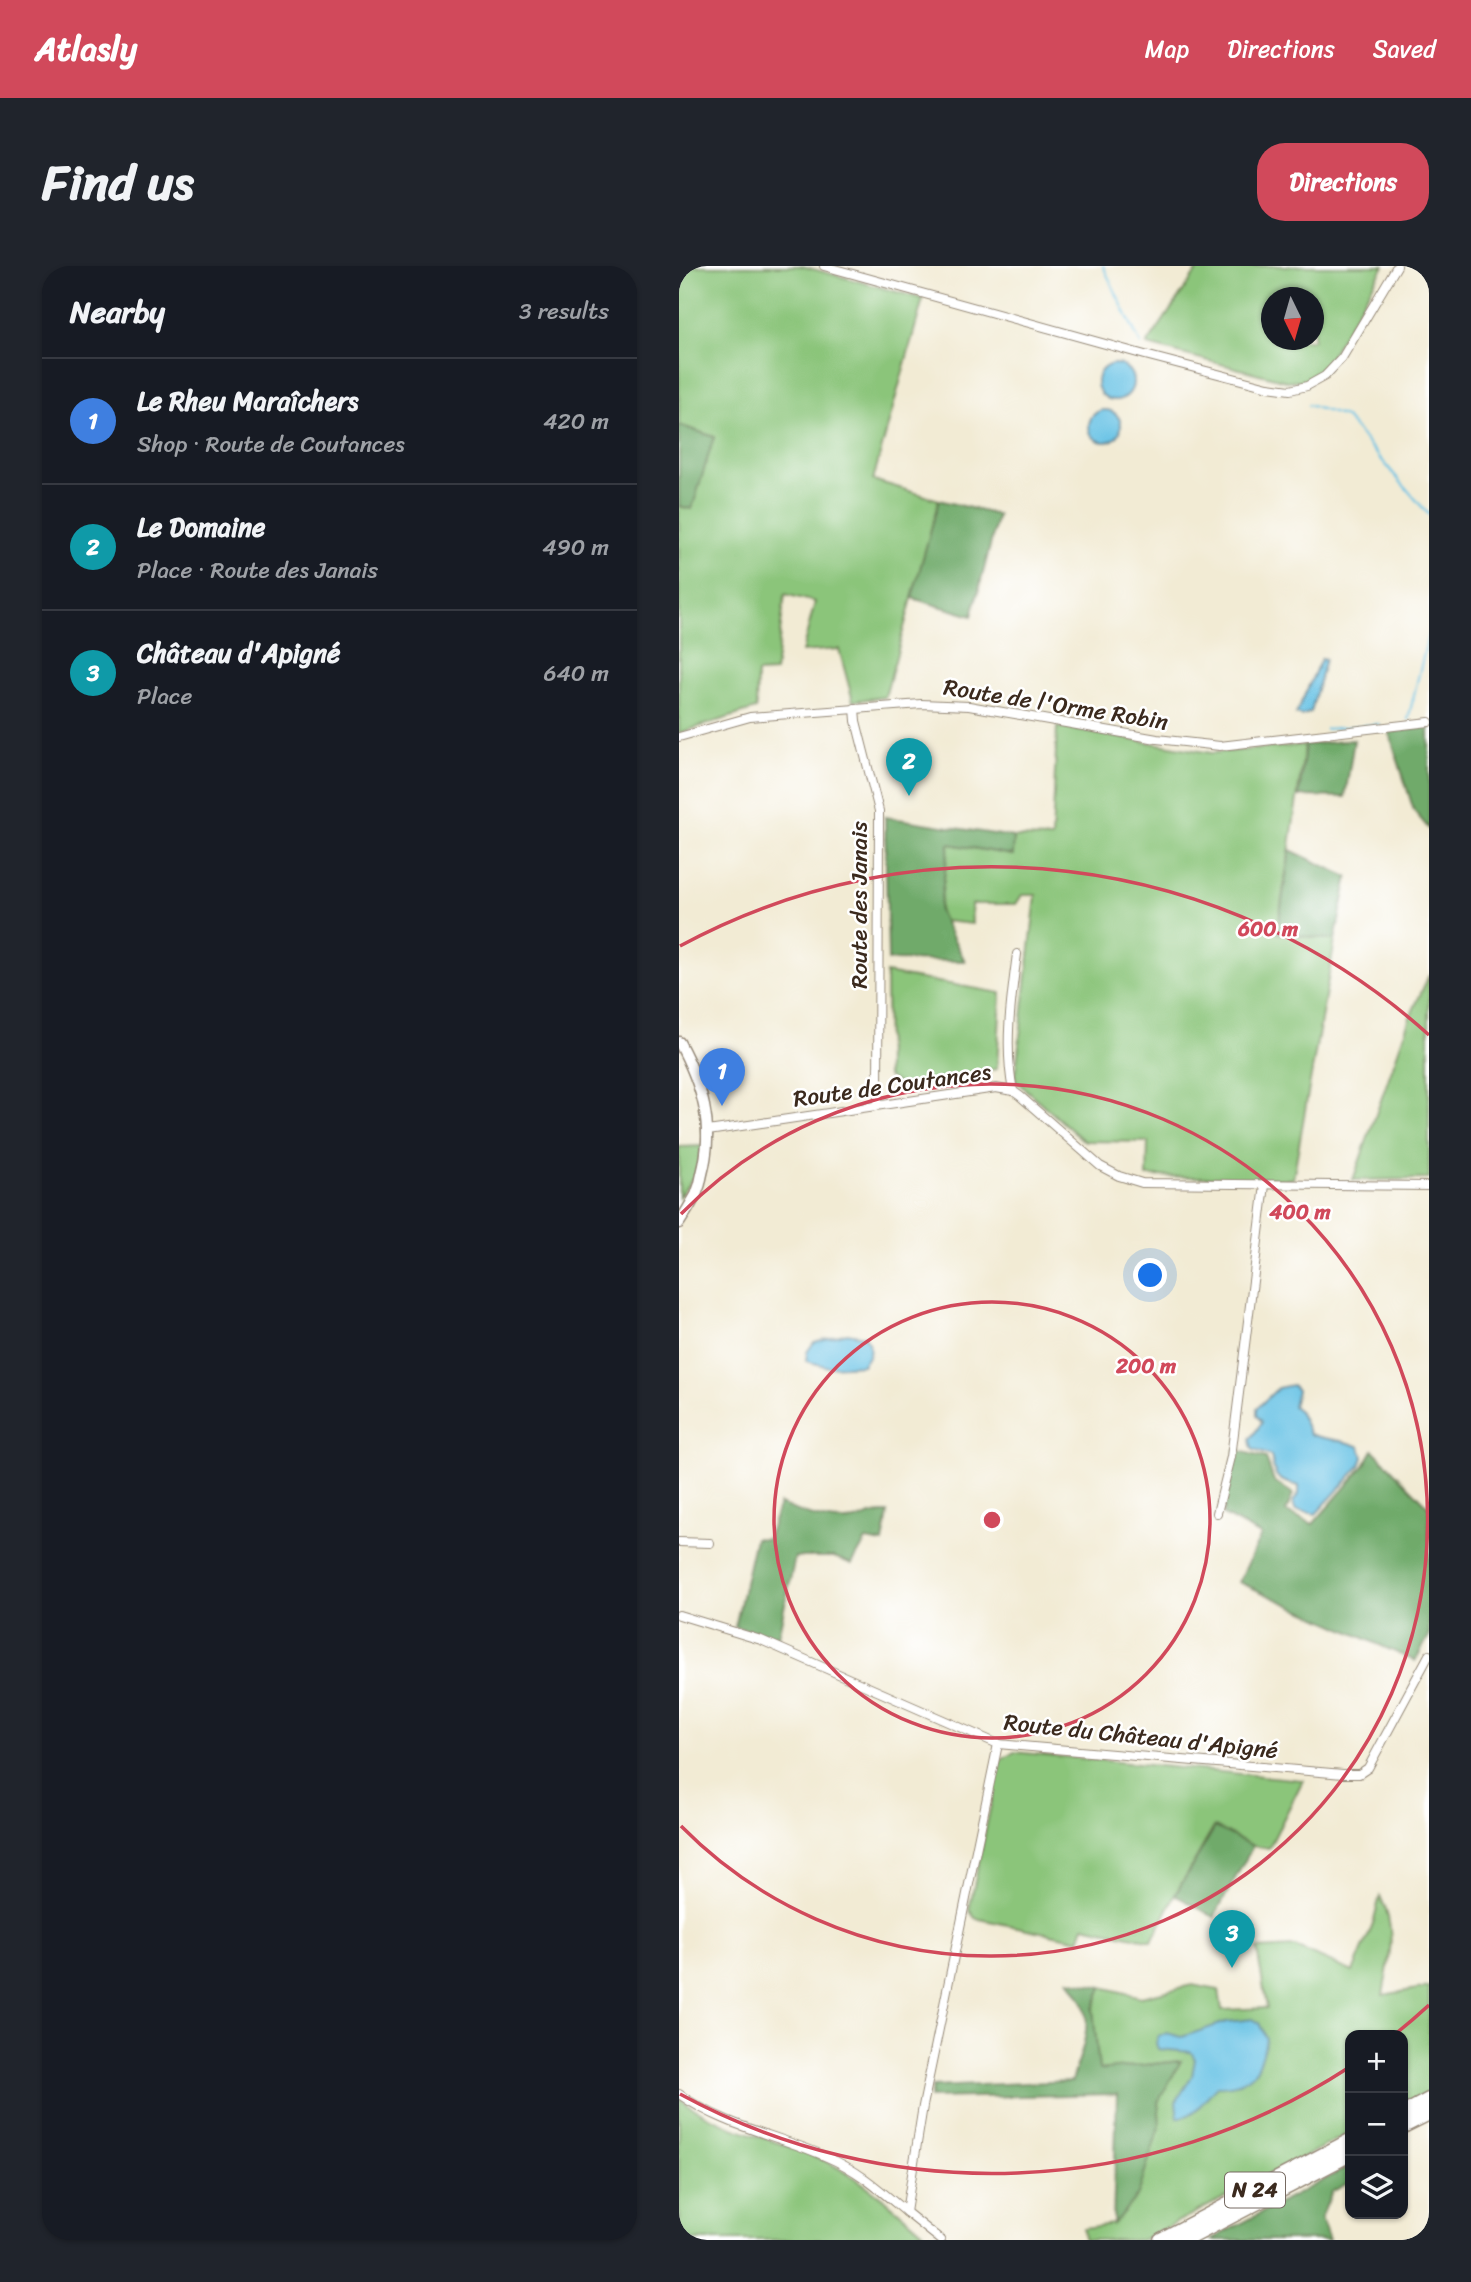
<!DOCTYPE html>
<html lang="en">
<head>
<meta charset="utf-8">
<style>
	body { margin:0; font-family:Sriracha,sans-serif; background:#20242c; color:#f1f3f6 }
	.controls { position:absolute; right:21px; bottom:21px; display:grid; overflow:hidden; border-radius:14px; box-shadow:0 2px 5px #0004 }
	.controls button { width:63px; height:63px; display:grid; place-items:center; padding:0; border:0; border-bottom:2px solid #363941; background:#171b24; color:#f1f3f6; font:35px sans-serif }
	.compass { position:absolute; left:582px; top:21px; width:63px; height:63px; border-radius:50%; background:#171b24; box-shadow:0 2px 5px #0004; rotate:175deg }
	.you { position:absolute; left:472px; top:1010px; width:24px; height:24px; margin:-18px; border:5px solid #fff; border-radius:50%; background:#1a73e8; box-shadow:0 0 0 10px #1a73e833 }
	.badge { display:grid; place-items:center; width:46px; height:46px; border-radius:50%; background:#d1495b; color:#fff; font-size:23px; font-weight:700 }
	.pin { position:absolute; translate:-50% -58px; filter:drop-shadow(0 2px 4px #0008) }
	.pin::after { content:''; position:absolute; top:37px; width:24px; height:21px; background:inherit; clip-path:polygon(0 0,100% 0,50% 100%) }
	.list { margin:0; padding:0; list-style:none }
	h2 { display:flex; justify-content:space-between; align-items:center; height:91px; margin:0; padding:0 28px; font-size:30px }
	h2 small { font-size:23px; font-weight:400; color:#9ea1a6 }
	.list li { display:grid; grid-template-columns:46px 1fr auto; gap:21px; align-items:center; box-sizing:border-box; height:126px; padding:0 28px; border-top:2px solid #363941 }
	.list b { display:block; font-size:26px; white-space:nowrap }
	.list p { margin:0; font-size:23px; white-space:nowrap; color:#9ea1a6 }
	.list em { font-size:23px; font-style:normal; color:#9ea1a6 }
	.icon { flex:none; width:38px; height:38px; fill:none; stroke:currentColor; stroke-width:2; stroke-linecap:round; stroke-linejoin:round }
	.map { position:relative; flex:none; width:750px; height:1974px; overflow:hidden; border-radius:28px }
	header { display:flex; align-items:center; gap:42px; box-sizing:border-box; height:98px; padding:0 35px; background:#d1495b; color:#fff }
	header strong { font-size:33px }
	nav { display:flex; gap:38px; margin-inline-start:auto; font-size:24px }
	.intro { display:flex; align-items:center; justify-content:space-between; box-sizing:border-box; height:168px; padding:0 42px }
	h1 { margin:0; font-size:49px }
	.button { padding:18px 32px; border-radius:28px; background:#d1495b; color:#fff; font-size:24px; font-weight:700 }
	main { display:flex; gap:42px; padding:0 42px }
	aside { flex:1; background:#171b24; border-radius:28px; box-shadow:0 2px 5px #0004 }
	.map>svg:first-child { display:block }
	.green { fill:#8bc57a; stroke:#63784c; stroke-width:2; fill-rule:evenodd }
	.forest { fill:#70aa6a; stroke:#566a44; stroke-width:2 }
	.water { fill:#68c2e5; stroke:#527682; stroke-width:2 }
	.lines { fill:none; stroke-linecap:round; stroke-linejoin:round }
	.stream { stroke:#68c2e5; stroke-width:2 }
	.street-casing { stroke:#968a79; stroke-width:10 }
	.secondary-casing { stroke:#968a79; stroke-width:13 }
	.highway-casing { stroke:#968a79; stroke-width:17 }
	.street { stroke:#fff; stroke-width:8 }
	.secondary { stroke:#fff; stroke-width:10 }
	.highway { stroke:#fff; stroke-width:14 }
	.ring { fill:none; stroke:#d1495b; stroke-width:3.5 }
	.labels { text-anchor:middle; stroke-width:5; stroke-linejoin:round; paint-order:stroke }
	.shield { fill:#fff; stroke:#766a62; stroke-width:2 }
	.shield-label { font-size:21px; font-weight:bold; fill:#3b2a1e }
	.street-label { font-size:23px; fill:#3b2a1e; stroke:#fff }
	.centre { fill:#d1495b; stroke:#fff; stroke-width:3.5 }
	.ring-label { font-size:21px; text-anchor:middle; font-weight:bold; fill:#d1495b; stroke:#fff; stroke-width:5; stroke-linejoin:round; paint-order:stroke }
</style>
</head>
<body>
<header>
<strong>Atlasly</strong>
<nav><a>Map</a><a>Directions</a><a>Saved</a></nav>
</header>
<div class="intro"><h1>Find us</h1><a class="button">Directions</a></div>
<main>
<aside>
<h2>Nearby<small>3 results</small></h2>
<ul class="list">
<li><span class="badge" style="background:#3f7fe0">1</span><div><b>Le Rheu Maraîchers</b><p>Shop · Route de Coutances</p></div><em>420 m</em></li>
<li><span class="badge" style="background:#0f9aa8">2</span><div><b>Le Domaine</b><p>Place · Route des Janais</p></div><em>490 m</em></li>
<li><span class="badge" style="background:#0f9aa8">3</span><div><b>Château d'Apigné</b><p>Place</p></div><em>640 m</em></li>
</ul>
</aside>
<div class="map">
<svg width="750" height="1974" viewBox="0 0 750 1974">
	<rect width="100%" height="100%" fill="#fff"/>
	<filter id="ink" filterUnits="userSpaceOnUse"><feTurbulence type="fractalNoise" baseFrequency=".0143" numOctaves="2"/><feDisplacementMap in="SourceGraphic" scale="14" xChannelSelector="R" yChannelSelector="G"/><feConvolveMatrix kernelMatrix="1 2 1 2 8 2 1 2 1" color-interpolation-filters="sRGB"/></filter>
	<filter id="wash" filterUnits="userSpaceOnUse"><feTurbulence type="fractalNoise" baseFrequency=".00686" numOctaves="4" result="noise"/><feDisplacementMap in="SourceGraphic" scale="28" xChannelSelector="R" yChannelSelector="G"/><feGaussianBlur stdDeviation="1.57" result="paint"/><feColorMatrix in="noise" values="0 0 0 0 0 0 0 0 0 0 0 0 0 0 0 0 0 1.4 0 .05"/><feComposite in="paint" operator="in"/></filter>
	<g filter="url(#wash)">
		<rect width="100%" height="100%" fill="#f2ebd4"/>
		<g class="green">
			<path d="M 0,0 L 123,0 L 244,33 L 194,214 L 260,234 L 206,431 L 174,435 L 160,383 L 123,386 L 136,336 L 106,328 L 96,406 L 78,407 L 77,443 L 0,467 L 0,240 L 12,243 L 35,171 L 0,159 Z"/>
			<path d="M 521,0 L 705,0 L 645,101 L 625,114 L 607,115 L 468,79 ZM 592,32 L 634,32 L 634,74 L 592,74 Z"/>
			<path d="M 378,461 L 533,487 L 626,479 L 598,667 L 656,674 L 614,913 L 468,910 L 469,876 L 405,875 L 336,814 L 357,629 L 343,629 L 337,638 L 292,638 L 293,658 L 265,655 L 260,645 L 270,578 L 333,589 L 335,571 L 373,572 Z"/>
			<path d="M 207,707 L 322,727 L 318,803 L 223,820 L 208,810 Z"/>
			<path d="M 750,709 L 750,913 L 674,914 L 731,751 Z"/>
			<path d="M 23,880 L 16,909 L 0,931 L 0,881 Z"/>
			<path d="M 335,1486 L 624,1514 L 590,1582 L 574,1580 L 535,1561 L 496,1629 L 473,1675 L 405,1660 L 400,1674 L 296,1652 L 290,1644 L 321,1495 Z"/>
			<path d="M 701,1630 C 719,1665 710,1693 704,1729 L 750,1721 L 750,1826 L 724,1839 L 724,1769 L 671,1769 L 671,1867 L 463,1974 L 405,1974 L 404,1962 L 434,1958 L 481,1858 L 479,1836 L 501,1795 L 420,1804 L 414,1743 L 423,1721 L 462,1731 L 513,1719 L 540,1724 L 543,1744 L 588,1742 L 578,1683 L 616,1681 L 674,1706 L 693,1661 Z"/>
			<path d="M 0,1832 C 45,1867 105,1873 154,1899 C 191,1919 222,1947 254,1974 L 0,1974 Z"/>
		</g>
		<g class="forest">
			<path d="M 0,159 L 35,171 L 13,243 L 0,240 Z"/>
			<path d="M 260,234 L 319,249 L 293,350 L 233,332 Z"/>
			<path d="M 750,461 L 750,563 L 735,545 L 710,466 Z"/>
			<path d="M 675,474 L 666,531 L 620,530 L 626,479 Z"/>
			<path d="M 206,551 L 335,571 L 334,589 L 270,578 L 260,645 L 286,695 L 209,694 Z"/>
			<path d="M 611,584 L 669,611 L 656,674 L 598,667 Z"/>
			<path d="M 557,1184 L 587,1192 L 595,1215 L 614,1228 L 607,1246 L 634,1258 L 685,1200 L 694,1184 L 750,1241 L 750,1370 L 736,1395 L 560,1316 L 582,1269 L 544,1249 Z"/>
			<path d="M 100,1238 C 125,1247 149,1259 176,1254 C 190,1251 193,1246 209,1247 L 204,1277 L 187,1274 L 173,1298 L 155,1291 L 116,1291 L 99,1371 L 56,1361 L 76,1272 L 88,1273 Z"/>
			<path d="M 536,1561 L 574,1580 L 535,1651 L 496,1629 Z"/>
			<path d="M 390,1714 L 423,1721 L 414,1743 L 420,1804 L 502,1795 L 479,1836 L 481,1858 L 459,1929 L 434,1958 L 438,1828 L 251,1832 L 253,1821 L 393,1815 C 399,1795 410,1771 407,1749 C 406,1736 397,1725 390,1714 Z"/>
			<path d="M 671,1900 L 671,1916 L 653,1926 L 642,1952 L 650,1974 L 531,1974 Z"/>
		</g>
		<g class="water">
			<circle cx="436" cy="116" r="18"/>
			<circle cx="426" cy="160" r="16"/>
			<path d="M 642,393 L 646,393 L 632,446 L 623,450 L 617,448 Z"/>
			<path d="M 168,1067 L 186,1070 C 193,1083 192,1088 183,1099 L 150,1101 L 127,1095 L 128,1086 L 135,1076 Z"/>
			<path d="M 613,1119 L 618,1124 L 614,1140 L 620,1145 L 631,1168 C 648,1175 664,1172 681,1181 L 684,1191 L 681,1200 L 637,1248 L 616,1244 L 614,1236 L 620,1228 L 620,1220 C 597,1213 597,1215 592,1190 L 573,1183 L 571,1174 L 583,1156 L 578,1150 L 578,1142 L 599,1122 Z"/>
			<path d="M 574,1753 L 580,1757 L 587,1772 C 582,1805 572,1820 538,1820 C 524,1833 520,1849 499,1852 L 497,1836 L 513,1810 L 516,1793 L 512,1786 L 479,1783 L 477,1777 L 479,1771 L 488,1767 L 503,1771 L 547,1756 Z"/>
		</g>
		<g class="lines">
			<g class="stream">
				<path d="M 424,0 L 462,79"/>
				<path d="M 629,139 L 666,151 L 750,249"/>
				<path d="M 729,454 L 750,366"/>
				<path d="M 647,463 L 701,458"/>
			</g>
		</g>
	</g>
	<g filter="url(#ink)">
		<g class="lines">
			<defs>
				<g id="street">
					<path d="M 145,0 L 466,89 L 589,121 L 611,124 L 628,120 L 646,110 L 663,92 L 718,0"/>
					<path d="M 176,442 L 177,455 L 200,545 L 199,838"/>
					<path d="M 0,471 L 71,451 L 242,438 L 290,440 L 478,473 L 541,480 L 750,456"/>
					<path d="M 334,825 C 325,779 332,734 338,688"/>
					<path d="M 29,865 L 317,822 L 334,825 L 341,830 L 421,900 L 440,910 L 463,917 L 750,920"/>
					<path d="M 538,1247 L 552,1191 L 586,919"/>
					<path d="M 0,1276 L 31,1277"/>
					<path d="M 0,1349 L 82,1374 L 319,1478 L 664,1508 L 680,1508 L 689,1502 L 750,1389"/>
					<path d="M 0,1828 C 44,1860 99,1869 148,1891 C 179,1904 202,1925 227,1946 L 244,1840 L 319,1478"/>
					<path d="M 227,1946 L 262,1974"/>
				</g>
				<path id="secondary" d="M 0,776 C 23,819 36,859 23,908 C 22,915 20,922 17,929 C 12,938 6,948 0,957"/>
				<g id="highway">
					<path d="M 724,1848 L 750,1834"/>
					<path d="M 724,1860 L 750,1847"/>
					<path d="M 482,1974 L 671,1875"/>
					<path d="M 506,1974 L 671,1888"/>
				</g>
			</defs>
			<use href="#street" class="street-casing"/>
			<use href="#secondary" class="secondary-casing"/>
			<use href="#highway" class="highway-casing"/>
			<use href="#street" class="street"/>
			<use href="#secondary" class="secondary"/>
			<use href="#highway" class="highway"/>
		</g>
	</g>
	<g class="ring">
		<circle cx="313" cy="1254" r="218"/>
		<path d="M2 948A436 436 0 1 1 2 1560"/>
		<path d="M750 1739A653 653 0 0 1 715 1769M669 1802A653 653 0 0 1 1 1828M1 680A653 653 0 0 1 750 769"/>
	</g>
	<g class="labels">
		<rect class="shield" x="546" y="1906.5" width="60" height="35" rx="5"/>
		<g class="shield-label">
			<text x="576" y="1931">N 24</text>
		</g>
		<g class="street-label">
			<text transform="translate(377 438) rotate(9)" y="8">Route de l'Orme Robin</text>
			<text transform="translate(180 639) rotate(-90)" y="8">Route des Janais</text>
			<text transform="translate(213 819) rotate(-8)" y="8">Route de Coutances</text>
			<text transform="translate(462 1470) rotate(6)" y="8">Route du Château d'Apigné</text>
		</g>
	</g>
	<circle cx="313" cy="1254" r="10" class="centre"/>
	<g class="ring-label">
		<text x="589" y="670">600 m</text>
		<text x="621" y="953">400 m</text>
		<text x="467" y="1107">200 m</text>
	</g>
</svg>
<div class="controls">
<button>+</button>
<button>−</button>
<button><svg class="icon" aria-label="layers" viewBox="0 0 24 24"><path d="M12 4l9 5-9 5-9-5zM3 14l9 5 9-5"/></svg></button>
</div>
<svg class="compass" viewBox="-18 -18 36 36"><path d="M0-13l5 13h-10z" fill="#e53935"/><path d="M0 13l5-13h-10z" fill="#9ea1a6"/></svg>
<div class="you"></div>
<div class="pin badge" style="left:43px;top:840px;background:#3f7fe0">1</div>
<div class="pin badge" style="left:230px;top:530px;background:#0f9aa8">2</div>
<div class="pin badge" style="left:553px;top:1702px;background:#0f9aa8">3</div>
</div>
</main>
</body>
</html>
